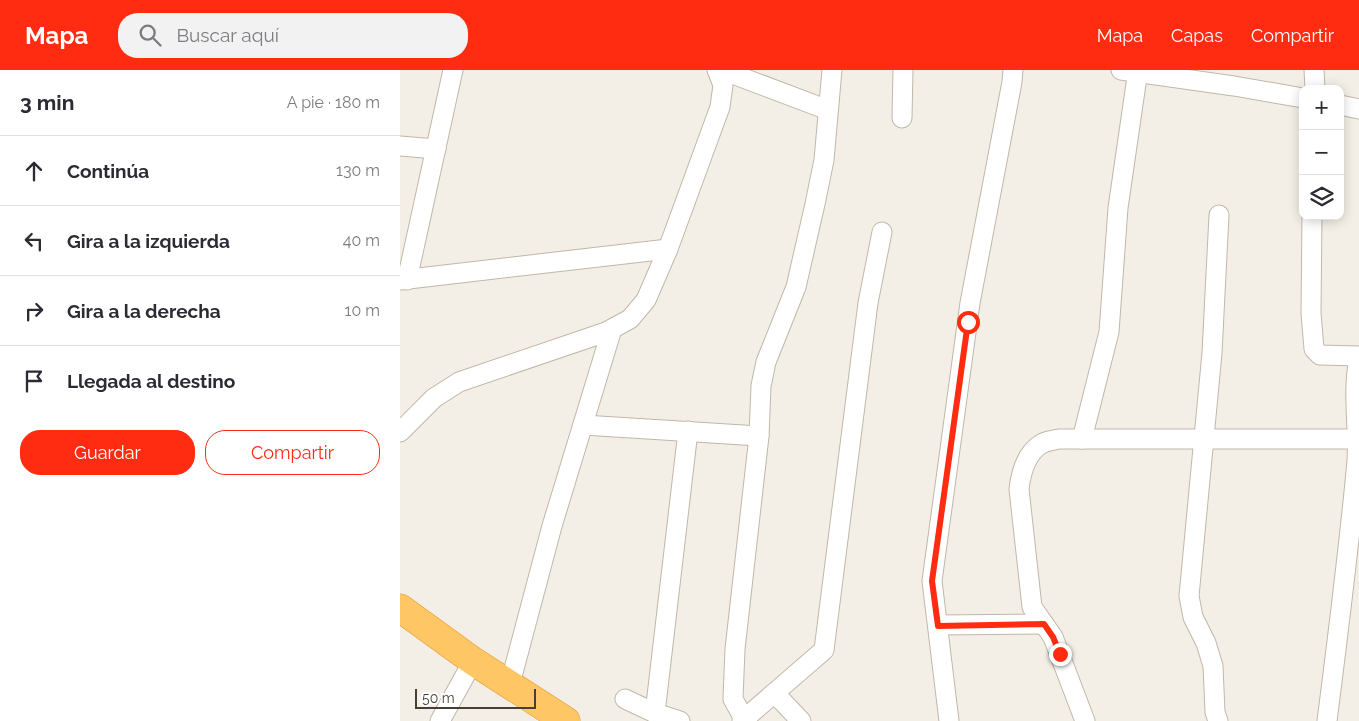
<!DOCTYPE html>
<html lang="es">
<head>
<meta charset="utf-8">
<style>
	body { margin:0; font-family:Raleway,sans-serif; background:#f2f2f3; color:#2b2b33 }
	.controls { position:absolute; right:15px; top:15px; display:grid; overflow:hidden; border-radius:10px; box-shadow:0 2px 12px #0003 }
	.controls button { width:45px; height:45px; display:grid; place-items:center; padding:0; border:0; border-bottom:1px solid #e1e1e2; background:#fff; color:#2b2b33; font:25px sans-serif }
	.scale { position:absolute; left:15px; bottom:12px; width:121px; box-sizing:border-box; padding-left:5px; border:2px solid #473f35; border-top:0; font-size:14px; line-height:18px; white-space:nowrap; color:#473f35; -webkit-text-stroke:4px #fff; paint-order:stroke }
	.stop { position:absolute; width:15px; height:15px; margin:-11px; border:4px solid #ff2c12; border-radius:50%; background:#fff }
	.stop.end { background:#ff2c12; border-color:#fff; box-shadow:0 1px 5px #0008 }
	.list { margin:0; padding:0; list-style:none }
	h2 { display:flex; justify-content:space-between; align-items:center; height:65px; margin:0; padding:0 20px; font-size:21px }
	h2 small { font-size:16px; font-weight:400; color:#7c7c81 }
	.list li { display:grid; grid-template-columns:32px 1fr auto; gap:15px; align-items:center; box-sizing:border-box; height:70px; padding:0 20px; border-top:1px solid #e1e1e2 }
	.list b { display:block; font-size:19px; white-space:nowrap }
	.list em { font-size:16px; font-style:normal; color:#7c7c81 }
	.actions { display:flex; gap:10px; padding:15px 20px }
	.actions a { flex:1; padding:11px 0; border:1px solid #ff2c12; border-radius:20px; text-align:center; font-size:18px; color:#ff2c12 }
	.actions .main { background:#ff2c12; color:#fff }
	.icon { flex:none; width:28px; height:28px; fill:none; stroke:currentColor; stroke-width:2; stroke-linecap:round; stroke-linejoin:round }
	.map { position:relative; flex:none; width:959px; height:651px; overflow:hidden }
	header { display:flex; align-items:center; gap:30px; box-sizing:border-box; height:70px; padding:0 25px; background:#ff2c12; color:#fff }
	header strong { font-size:24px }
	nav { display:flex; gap:28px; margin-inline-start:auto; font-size:18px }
	.search { width:350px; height:45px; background:#f2f2f3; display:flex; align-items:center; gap:12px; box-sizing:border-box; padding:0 18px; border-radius:20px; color:#7c7c81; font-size:19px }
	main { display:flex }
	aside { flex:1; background:#fff }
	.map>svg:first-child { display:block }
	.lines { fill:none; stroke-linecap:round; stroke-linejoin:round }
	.street-casing { stroke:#c0b7a8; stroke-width:21 }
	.highway-casing { stroke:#e69b2e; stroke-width:29 }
	.street { stroke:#fff; stroke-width:19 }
	.highway { stroke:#ffc666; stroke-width:28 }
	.route { stroke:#ff2c12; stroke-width:6 }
</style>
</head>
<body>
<header>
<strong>Mapa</strong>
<div class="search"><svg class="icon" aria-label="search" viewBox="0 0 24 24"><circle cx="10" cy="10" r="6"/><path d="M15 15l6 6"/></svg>Buscar aquí</div>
<nav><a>Mapa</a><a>Capas</a><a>Compartir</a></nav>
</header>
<main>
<aside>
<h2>3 min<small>A pie · 180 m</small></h2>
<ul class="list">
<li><svg class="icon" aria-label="ahead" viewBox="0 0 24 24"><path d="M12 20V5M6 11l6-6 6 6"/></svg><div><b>Continúa</b></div><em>130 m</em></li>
<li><svg class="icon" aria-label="left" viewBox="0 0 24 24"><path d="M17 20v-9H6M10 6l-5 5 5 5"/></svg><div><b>Gira a la izquierda</b></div><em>40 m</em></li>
<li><svg class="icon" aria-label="right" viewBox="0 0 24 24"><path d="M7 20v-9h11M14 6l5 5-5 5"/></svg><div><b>Gira a la derecha</b></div><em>10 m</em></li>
<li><svg class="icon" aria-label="arrive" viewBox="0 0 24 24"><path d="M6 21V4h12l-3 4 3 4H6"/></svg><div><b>Llegada al destino</b></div></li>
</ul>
<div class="actions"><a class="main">Guardar</a><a>Compartir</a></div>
</aside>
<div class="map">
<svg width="959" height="651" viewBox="0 0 959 651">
	<rect width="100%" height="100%" fill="#f4efe6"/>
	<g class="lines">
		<defs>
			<g id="street">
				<path d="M 322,0 L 428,40"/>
				<path d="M 721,0 L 834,16 L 903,28"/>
				<path d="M 914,0 L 915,19"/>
				<path d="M 940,35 L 959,39"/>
				<path d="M 502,48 L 503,0"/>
				<path d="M 0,76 L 36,79"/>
				<path d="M 912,146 L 911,243 L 914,279 L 920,285 L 959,286"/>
				<path d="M 0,210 L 268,179"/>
				<path d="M 7,210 L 53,0"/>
				<path d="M 183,355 L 359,366"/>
				<path d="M 0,362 L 34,328 L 59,312 L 206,262 L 230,249 L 246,230 L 268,179 L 320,37 L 323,15 L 317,0"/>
				<path d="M 682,369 L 709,262 L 718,138 L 738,0"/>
				<path d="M 538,555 L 644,554"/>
				<path d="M 110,614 L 152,456 L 212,259"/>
				<path d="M 373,624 L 382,631 L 401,651"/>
				<path d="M 225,629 L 255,643 L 280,651"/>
				<path d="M 255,643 L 288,361"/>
				<path d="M 344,649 L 333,629 L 335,579 L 359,366 L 361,316 L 366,292 L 396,217 L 415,134 L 424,90 L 432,0"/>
				<path d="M 40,651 L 73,591"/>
				<path d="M 342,651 L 424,580 L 468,233 L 482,162"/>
				<path d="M 549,651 L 532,511 L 570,233 L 612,12 L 613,0"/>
				<path d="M 685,651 L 653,567 L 632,537 L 619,419 C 621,402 626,382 643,373 C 647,371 654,370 659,369 L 958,369"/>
				<path d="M 818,651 L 815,642 L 813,596 L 806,573 L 793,547 L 789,526 L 812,283 L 819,145"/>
				<path d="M 927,651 C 938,565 949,478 957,391 C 959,357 952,322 959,289"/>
			</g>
			<path id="highway" d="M 0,538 L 73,591 L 166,651"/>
		</defs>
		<use href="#street" class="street-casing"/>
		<use href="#highway" class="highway-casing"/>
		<use href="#street" class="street"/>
		<use href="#highway" class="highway"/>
	</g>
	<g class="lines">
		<path class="route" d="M 568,252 L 532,511 L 538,556 L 644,554 L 653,567 L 660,584"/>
	</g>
</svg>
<div class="controls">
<button>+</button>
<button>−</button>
<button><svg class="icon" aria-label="layers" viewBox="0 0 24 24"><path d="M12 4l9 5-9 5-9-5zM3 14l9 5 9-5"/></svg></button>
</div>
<div class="scale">50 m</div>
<div class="stop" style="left:568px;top:252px"></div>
<div class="stop end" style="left:660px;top:584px"></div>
</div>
</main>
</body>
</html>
